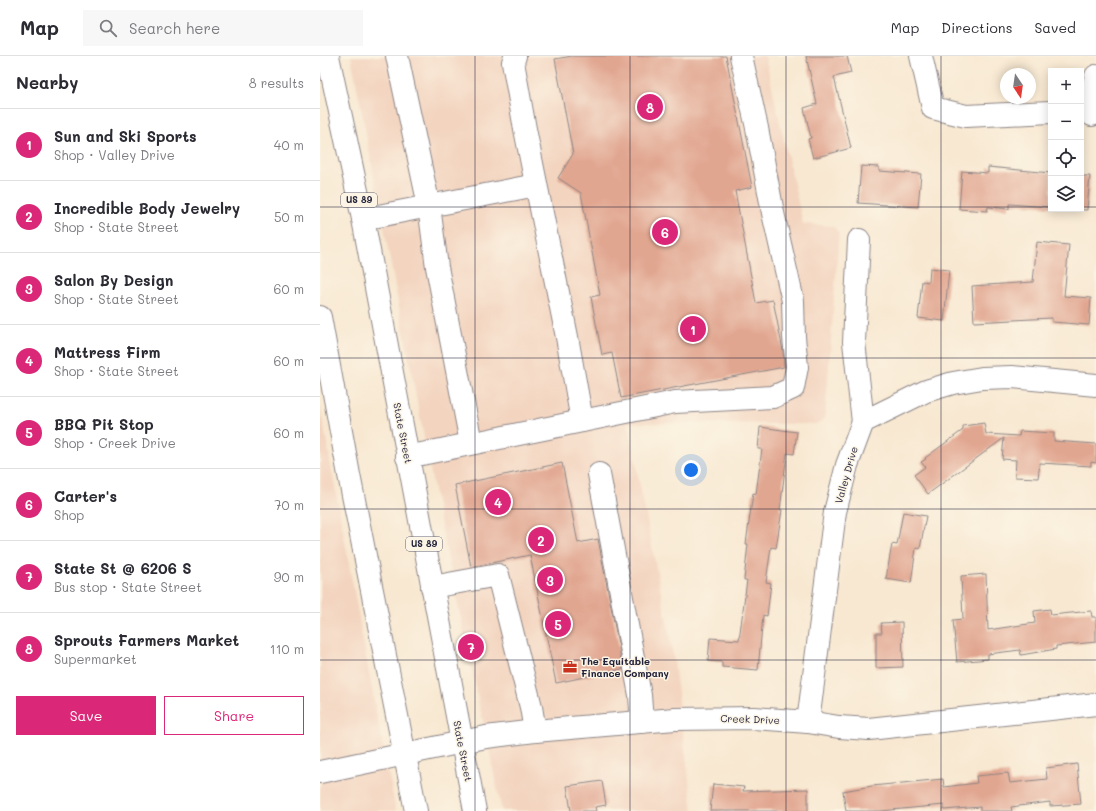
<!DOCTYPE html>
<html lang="en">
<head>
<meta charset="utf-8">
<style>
	body { margin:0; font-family:Mali,sans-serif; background:#f7f7f7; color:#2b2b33 }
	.controls { position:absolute; right:12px; top:12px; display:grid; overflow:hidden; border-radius:0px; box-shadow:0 2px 10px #0003 }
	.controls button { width:36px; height:36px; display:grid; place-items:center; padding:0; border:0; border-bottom:1px solid #e1e1e2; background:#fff; color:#2b2b33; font:20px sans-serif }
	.compass { position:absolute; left:680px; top:12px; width:36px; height:36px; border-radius:50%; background:#fff; box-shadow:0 2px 10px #0003; rotate:167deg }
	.you { position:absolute; left:371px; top:414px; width:14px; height:14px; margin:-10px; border:3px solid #fff; border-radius:50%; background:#1a73e8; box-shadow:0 0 0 6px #1a73e833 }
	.badge { display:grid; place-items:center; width:26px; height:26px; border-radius:50%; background:#db2777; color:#fff; font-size:13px; font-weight:700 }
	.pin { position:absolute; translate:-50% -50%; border:2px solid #fff; box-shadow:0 1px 4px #0006 }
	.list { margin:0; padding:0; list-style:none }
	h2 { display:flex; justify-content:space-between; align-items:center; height:52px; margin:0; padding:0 16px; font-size:17px }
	h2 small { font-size:13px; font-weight:400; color:#7c7c81 }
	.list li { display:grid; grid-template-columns:26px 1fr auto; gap:12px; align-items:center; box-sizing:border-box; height:72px; padding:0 16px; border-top:1px solid #e1e1e2 }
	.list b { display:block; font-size:15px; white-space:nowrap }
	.list p { margin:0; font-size:13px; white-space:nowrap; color:#7c7c81 }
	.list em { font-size:13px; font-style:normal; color:#7c7c81 }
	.actions { display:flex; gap:8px; padding:12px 16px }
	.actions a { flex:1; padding:9px 0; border:1px solid #db2777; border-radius:0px; text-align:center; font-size:14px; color:#db2777 }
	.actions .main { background:#db2777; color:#fff }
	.icon { flex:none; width:22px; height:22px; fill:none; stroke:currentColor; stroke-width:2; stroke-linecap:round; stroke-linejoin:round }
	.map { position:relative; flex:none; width:776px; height:755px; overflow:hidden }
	header { display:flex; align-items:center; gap:24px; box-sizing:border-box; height:56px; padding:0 20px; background:#fff; border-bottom:1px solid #e1e1e2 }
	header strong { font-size:19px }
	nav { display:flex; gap:22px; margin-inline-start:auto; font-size:14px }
	.search { width:280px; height:36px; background:#f7f7f7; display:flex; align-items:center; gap:10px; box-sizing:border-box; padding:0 14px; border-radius:0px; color:#7c7c81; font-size:15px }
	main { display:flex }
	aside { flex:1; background:#fff }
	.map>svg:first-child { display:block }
	.built { fill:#f3d4bf }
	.building { fill:#e1a690 }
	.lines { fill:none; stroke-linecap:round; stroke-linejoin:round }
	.minor-casing { stroke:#8d8586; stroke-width:24 }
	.major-casing { stroke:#8d8586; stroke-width:24 }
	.minor { stroke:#fff; stroke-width:22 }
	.major { stroke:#fff; stroke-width:22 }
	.grid { fill:none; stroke:#22223b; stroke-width:1; stroke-opacity:0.55 }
	.labels { text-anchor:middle; stroke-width:3; stroke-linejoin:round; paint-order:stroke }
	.shield { fill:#fcf5e5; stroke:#63616e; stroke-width:1 }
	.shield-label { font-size:9px; font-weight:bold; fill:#22223b }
	.street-label { font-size:10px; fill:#22223b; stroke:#fcf5e5 }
	.poi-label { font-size:10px; font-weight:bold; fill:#22223b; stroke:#fcf5e5; text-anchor:start }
</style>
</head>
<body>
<header>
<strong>Map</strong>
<div class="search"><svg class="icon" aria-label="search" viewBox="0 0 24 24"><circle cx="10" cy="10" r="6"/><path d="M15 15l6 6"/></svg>Search here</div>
<nav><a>Map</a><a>Directions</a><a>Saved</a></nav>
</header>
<main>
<aside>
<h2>Nearby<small>8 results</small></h2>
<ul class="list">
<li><span class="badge">1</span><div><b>Sun and Ski Sports</b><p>Shop · Valley Drive</p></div><em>40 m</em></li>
<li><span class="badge">2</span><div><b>Incredible Body Jewelry</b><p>Shop · State Street</p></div><em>50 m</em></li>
<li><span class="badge">3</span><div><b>Salon By Design</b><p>Shop · State Street</p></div><em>60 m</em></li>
<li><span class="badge">4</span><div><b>Mattress Firm</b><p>Shop · State Street</p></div><em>60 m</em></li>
<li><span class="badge">5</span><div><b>BBQ Pit Stop</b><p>Shop · Creek Drive</p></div><em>60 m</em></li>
<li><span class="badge">6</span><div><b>Carter's</b><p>Shop</p></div><em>70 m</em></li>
<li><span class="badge">7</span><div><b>State St @ 6206 S</b><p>Bus stop · State Street</p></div><em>90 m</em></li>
<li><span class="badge">8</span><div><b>Sprouts Farmers Market</b><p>Supermarket</p></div><em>110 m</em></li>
</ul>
<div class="actions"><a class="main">Save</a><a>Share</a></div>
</aside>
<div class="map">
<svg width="776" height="755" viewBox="0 0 776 755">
	<rect width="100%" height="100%" fill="#fcf5e5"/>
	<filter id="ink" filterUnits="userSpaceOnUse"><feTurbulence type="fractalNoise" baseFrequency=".025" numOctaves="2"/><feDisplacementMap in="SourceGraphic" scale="8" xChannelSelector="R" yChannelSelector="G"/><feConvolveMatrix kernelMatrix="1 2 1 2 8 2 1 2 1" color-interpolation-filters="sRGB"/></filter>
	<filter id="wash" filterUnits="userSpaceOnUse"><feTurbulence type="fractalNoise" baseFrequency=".012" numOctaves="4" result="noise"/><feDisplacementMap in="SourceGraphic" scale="16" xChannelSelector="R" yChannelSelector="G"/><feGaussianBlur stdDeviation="0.9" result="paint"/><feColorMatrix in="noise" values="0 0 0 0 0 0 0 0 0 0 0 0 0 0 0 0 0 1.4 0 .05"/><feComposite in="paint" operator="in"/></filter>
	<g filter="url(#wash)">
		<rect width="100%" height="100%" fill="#f8e8d1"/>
		<g class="built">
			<path d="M 31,0 L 445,0 L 483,168 L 513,170 L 519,177 L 505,363 L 497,368 L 308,367 L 353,598 L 373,755 L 182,755 L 121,470 Z"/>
			<path d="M 0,349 L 56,655 L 76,755 L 0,755 Z"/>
		</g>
		<g id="blocks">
			<g class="building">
				<path d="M 252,0 L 406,0 L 432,131 L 415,135 L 425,188 L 436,247 L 453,244 L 463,295 L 464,311 L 301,342 L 292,297 L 282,299 L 271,241 L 280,239 L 261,137 L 238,122 L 253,98 L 235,3 Z"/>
				<path d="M 486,0 L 527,0 L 531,17 L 514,21 L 531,92 L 493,102 L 488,83 L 491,82 L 484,52 L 497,48 Z"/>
				<path d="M 541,110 L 559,111 L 559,115 L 601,118 L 598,151 L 538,147 Z"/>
				<path d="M 668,111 L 731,117 L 731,151 L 689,148 L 689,153 L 668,151 L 667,155 L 639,153 L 642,115 L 668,117 Z"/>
				<path d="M 761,120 L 770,120 L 767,154 L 750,153 L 761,153 Z"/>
				<path d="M 717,186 L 749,189 L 744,240 L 771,242 L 769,269 L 732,266 L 732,262 L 654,266 L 652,230 L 713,226 Z"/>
				<path d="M 610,212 L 629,214 L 624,265 L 598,262 L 602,225 L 609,226 Z"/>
				<path d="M 664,367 L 666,378 L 699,380 L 700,375 L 734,377 L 734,385 L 776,388 L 776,407 L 771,406 L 771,410 L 720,407 L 718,422 L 695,421 L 696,404 L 682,403 L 684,382 L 608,438 L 594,419 L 605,411 L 601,406 L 606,403 L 605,402 L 643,374 L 643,370 Z"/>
				<path d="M 440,371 L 477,376 L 474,398 L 467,397 L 460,454 L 462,454 L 456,492 L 451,491 L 446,526 L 451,527 L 447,560 L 443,559 L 438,614 L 402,611 L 402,606 L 388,605 L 390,582 L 419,584 L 427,524 L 424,524 L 428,488 L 426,488 L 433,437 L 436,438 L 442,393 L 438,393 Z"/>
				<path d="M 242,407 L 258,487 L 278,483 L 303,613 L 236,627 L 210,499 L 151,511 L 135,429 Z"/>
				<path d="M 583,456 L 606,460 L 600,493 L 596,492 L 591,527 L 566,523 L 572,488 L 577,489 Z"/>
				<path d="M 666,518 L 668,574 L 715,567 L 714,555 L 730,553 L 731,559 L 771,555 L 772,561 L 776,561 L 776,586 L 736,590 L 736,593 L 701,599 L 700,594 L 668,598 L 668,603 L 637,606 L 633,564 L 643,563 L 641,520 Z"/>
				<path d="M 582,566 L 583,611 L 556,612 L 556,577 L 562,577 L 561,567 Z"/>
				<path d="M 757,708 L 761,748 L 730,750 L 730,746 L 691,751 L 692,755 L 660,755 L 660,751 L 624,754 L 624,749 L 561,755 L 526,755 L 523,735 L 552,730 L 623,723 L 624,731 L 657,727 L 656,720 L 688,717 L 690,727 L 727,723 L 726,712 Z"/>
				<path d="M 282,725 L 286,749 L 275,751 L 276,755 L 251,755 L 247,730 Z"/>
				<path d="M 393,728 L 424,731 L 423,735 L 488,733 L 488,755 L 390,755 Z"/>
			</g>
		</g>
	</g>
	<g filter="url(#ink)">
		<use href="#blocks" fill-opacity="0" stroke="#8d8586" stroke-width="1"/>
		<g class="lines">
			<defs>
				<g id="minor">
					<path d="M 77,0 L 109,150 L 117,211 L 151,387"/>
					<path d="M 195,0 L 193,6 L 205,73 L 247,281 L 262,365"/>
					<path d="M 601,0 L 613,52 L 646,60 L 731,56"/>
					<path d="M 772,59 L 773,30 L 776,20"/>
					<path d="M 43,163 L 216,129"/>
					<path d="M 539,184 L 534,286 L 543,366"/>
					<path d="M 87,401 L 355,346 L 453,341 L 473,332 L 477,311 L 474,281 L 473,245 L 453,157 L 437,72 L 421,0"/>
					<path d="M 279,418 L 320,639 L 322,666"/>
					<path d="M 112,531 L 178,519 L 211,651 L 215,675"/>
					<path d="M 488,666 L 515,456 L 527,409 L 543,366 L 606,335 L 633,327 L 662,322 L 692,321 L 776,329"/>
					<path d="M 0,716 L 166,681 L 215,675 L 355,663 L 434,662 L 488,666 L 519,671 L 549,673 L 776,648"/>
				</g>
				<g id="major">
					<path d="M 8,0 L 43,163 L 155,755"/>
					<path d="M 0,261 L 29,419 L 96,755"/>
				</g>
			</defs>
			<use href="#minor" class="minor-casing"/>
			<use href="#major" class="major-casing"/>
			<use href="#minor" class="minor"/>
			<use href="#major" class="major"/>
		</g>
	</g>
	<path class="grid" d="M 155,0 L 155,755M 310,0 L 310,755M 466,0 L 466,755M 621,0 L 621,755M 0,151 L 731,151M 761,151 L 776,151M 0,302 L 776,302M 0,453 L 776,453M 0,604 L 776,604"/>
	<defs>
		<symbol id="office-bare" viewBox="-9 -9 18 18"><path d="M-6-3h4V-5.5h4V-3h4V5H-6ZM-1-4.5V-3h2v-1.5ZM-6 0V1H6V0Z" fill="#c8321e" stroke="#fcf5e5" stroke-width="2.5" paint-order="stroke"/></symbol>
	</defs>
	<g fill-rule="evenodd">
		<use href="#office-bare" x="240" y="601" width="20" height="20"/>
	</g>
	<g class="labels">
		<g class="shield">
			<rect x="21" y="137" width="36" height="14" rx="3"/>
			<rect x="86" y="481" width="36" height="14" rx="3"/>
		</g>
		<g class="shield-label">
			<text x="39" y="147">US 89</text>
			<text x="104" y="491">US 89</text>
		</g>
		<g class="street-label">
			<text transform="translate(83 377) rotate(79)" y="4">State Street</text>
			<text transform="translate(526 419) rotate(-74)" y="4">Valley Drive</text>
			<text transform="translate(430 663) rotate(2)" y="4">Creek Drive</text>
			<text transform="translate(143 695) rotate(79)" y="4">State Street</text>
		</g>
		<g class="poi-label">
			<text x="261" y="609">The Equitable<tspan x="261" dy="12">Finance Company</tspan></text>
		</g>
	</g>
</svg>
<div class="controls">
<button>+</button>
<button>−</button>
<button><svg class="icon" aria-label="locate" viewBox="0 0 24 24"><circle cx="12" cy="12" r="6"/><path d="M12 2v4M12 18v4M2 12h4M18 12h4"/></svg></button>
<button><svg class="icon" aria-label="layers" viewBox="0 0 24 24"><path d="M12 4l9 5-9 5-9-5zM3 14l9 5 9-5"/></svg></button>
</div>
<svg class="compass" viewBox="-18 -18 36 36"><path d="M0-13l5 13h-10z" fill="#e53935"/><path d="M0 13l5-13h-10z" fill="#7c7c81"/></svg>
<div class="you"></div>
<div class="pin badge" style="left:373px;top:273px">1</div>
<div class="pin badge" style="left:221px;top:484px">2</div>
<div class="pin badge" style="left:230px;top:524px">3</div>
<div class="pin badge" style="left:178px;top:446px">4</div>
<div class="pin badge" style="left:238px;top:568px">5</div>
<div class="pin badge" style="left:345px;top:176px">6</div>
<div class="pin badge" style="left:151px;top:591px">7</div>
<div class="pin badge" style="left:330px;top:51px">8</div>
</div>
</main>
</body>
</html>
